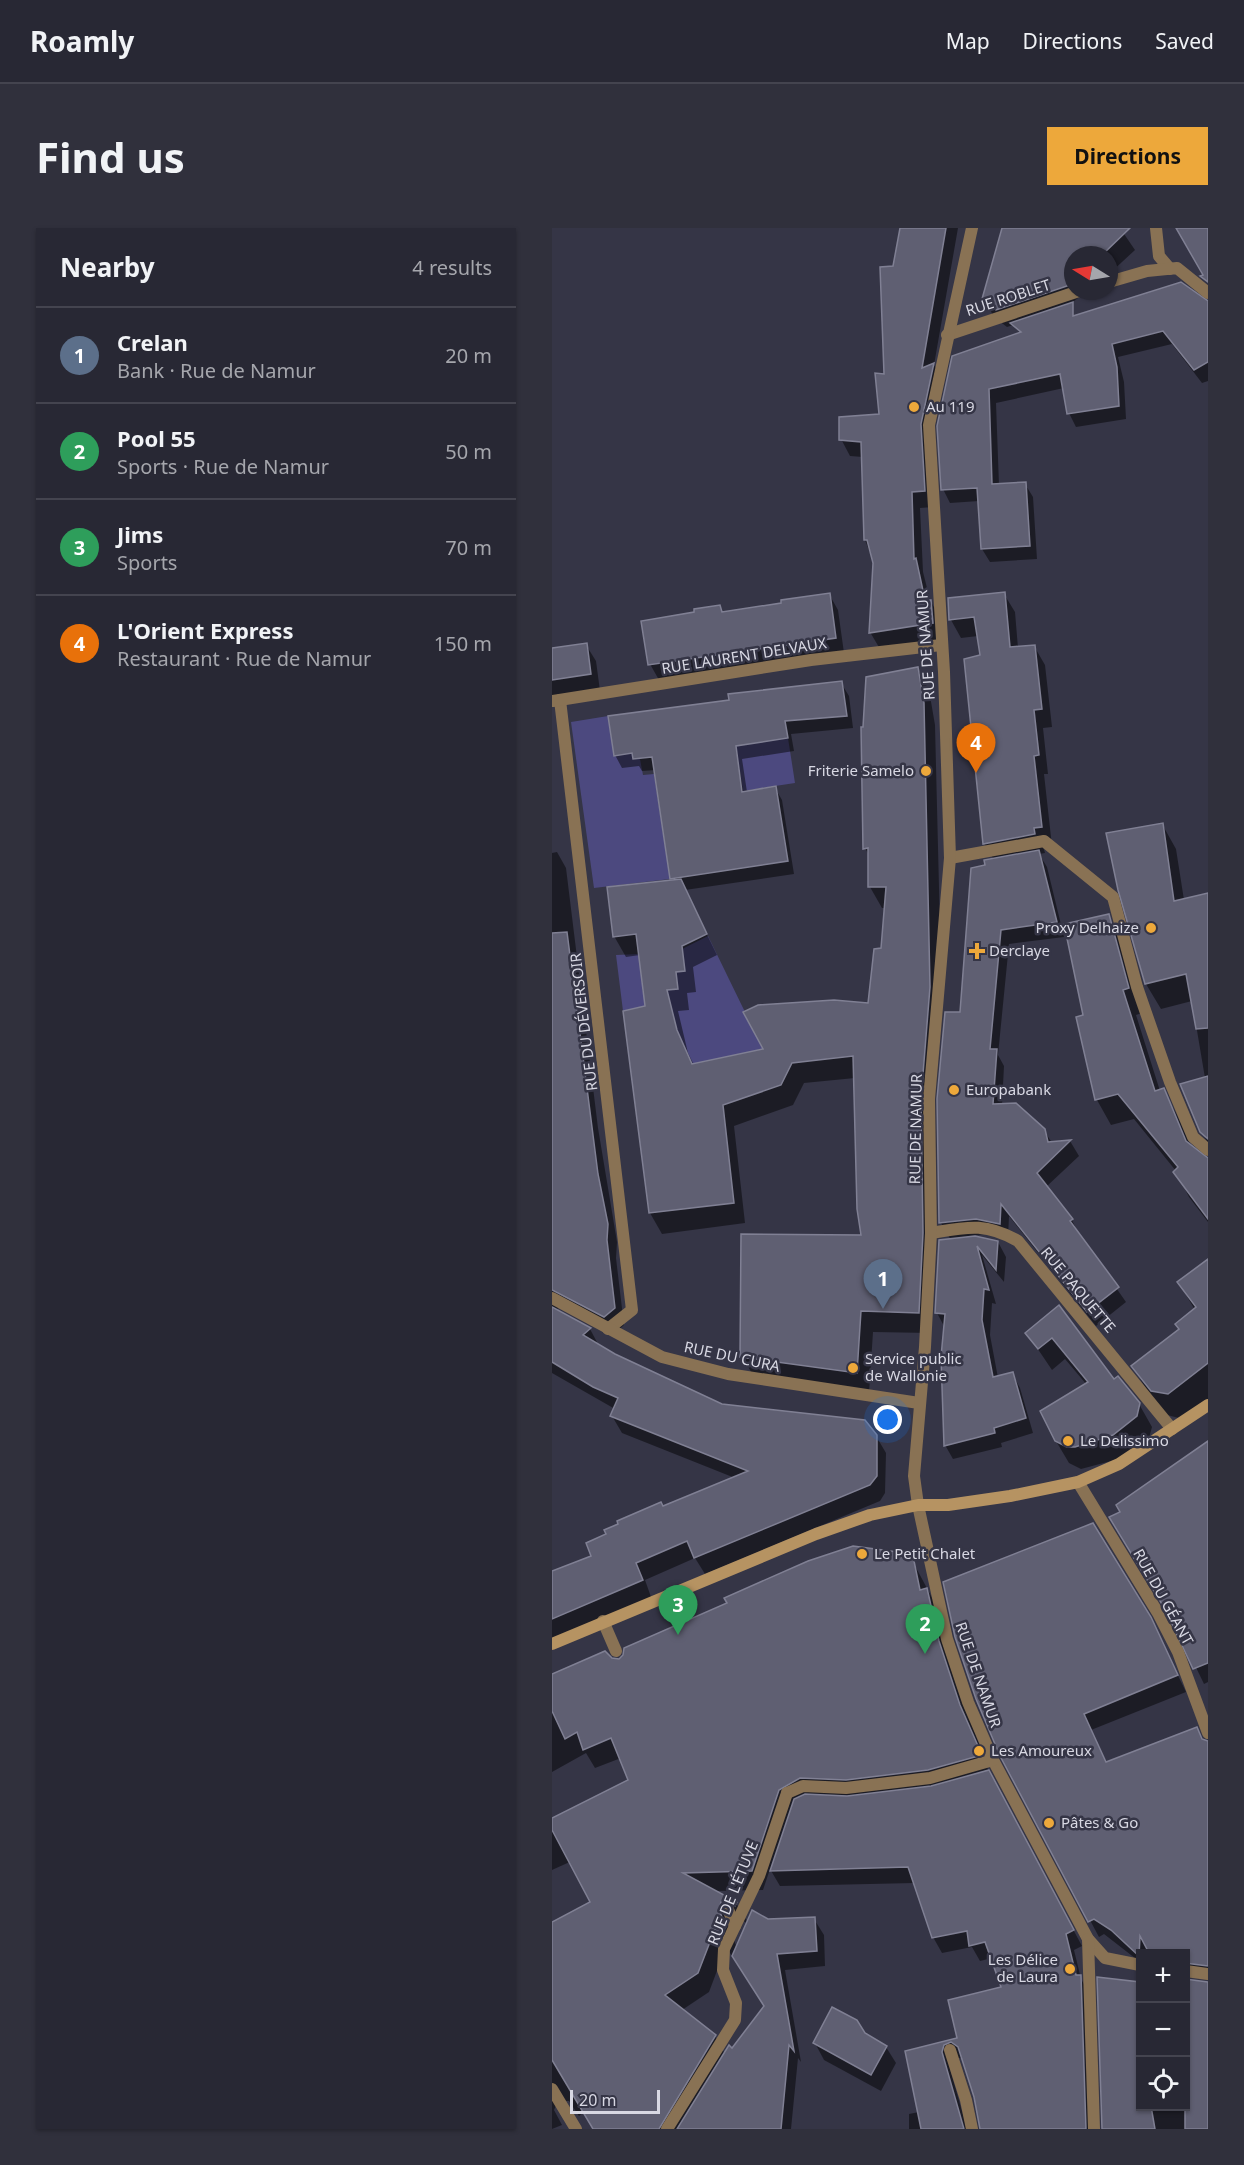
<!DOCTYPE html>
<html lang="en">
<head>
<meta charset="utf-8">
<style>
	body { margin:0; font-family:"Noto Sans",sans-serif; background:#30303c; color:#f1f3f6 }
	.controls { position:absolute; right:18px; bottom:18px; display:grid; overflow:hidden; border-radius:0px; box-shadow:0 2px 4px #0004 }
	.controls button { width:54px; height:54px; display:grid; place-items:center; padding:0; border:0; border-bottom:2px solid #44444f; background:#282834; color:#f1f3f6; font:30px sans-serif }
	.compass { position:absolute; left:512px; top:18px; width:54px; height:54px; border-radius:50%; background:#282834; box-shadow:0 2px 4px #0004; rotate:281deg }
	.scale { position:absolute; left:18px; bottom:15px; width:90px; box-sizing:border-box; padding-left:6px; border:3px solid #d8d8e3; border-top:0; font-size:16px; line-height:21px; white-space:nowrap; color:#d8d8e3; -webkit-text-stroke:4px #353546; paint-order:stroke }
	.you { position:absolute; left:336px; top:1192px; width:21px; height:21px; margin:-15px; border:4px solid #fff; border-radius:50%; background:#1a73e8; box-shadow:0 0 0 9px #1a73e833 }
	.badge { display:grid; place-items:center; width:39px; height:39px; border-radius:50%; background:#eda83b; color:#fff; font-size:20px; font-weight:700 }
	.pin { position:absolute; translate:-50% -50px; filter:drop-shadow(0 2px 3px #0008) }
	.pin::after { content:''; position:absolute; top:32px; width:21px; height:18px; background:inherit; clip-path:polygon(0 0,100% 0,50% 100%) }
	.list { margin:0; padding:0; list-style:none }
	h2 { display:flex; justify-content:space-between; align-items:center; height:78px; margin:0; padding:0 24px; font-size:26px }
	h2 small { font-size:20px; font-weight:400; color:#a5a6ac }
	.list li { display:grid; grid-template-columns:39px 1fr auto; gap:18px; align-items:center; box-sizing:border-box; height:96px; padding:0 24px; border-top:2px solid #44444f }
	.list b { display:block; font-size:22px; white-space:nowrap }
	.list p { margin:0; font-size:20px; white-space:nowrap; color:#a5a6ac }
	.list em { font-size:20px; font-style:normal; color:#a5a6ac }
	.icon { flex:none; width:33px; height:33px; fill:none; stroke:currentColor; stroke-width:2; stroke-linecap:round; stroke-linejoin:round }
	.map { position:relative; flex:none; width:656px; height:1901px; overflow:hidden; border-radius:0px }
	header { display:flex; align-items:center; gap:36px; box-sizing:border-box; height:84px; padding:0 30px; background:#282834; border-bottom:2px solid #44444f }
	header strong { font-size:28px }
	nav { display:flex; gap:33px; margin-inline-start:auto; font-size:21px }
	.intro { display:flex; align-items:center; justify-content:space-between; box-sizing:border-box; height:144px; padding:0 36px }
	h1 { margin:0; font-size:42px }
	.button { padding:15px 27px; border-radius:0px; background:#eda83b; color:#111; font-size:21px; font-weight:700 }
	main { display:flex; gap:36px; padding:0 36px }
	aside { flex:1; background:#282834; border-radius:0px; box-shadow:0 2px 4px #0004 }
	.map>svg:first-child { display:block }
	.green { fill:#4c497f }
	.shadow { fill:#0007; fill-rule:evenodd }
	.building { fill:#5f5f72; stroke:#808094; stroke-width:1.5 }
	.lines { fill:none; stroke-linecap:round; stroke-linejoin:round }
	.service { stroke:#897254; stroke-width:12 }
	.pedestrian { stroke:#897254; stroke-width:12 }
	.minor { stroke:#897254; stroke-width:12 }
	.tertiary { stroke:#897254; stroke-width:12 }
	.secondary { stroke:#b69362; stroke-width:12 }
	.poi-dot { fill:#eda83b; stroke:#353546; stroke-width:2 }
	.labels { text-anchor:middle; stroke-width:5; stroke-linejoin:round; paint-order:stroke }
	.street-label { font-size:15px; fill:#d8d8e3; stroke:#353546 }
	.poi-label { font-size:15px; fill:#d8d8e3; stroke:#353546; text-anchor:start }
</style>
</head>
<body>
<header>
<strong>Roamly</strong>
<nav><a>Map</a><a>Directions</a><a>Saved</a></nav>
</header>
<div class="intro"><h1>Find us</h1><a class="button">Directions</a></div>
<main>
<aside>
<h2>Nearby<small>4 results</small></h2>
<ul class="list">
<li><span class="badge" style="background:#5c6f8a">1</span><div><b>Crelan</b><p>Bank · Rue de Namur</p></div><em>20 m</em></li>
<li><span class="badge" style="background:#2e9e5b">2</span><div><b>Pool 55</b><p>Sports · Rue de Namur</p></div><em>50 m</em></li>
<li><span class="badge" style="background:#2e9e5b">3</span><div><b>Jims</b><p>Sports</p></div><em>70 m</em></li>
<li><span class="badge" style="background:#e8710a">4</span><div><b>L'Orient Express</b><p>Restaurant · Rue de Namur</p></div><em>150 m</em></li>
</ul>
</aside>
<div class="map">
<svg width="656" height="1901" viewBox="0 0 656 1901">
	<rect width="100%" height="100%" fill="#353546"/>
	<g class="green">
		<path d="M 56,488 L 62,528 L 80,525 L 81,531 L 88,531 L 91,547 L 102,546 L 118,651 L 42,660 L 19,494 Z"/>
		<path d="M 236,510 L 243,555 L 191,563 L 184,518 Z"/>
		<path d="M 156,708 L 211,821 L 132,838 L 111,774 L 71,783 L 64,727 L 87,726 L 91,765 L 125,761 L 124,744 L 133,743 L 130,721 Z"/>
	</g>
	<g class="shadow">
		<path d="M 351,0 L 406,0 L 382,137 L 391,153 L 378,213 L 381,279 L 368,280 L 371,344 L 378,372 L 388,390 L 389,411 L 328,421 L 318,404 L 322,335 L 313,312 L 311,229 L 298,228 L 289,211 L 329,187 L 342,40 Z"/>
		<path d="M 452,0 L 568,0 L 583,22 L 557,46 L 557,27 L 521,27 L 521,63 L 535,63 L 513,80 L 455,99 L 442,89 L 432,71 Z"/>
		<path d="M 656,73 L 656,153 L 650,155 L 620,116 L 566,129 L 572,154 L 574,191 L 524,199 L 517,185 L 512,160 L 444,175 L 447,257 L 473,256 L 481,269 L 485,331 L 438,334 L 430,321 L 427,273 L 398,275 L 391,261 L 402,129 Z"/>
		<path d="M 277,366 L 286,382 L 292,425 L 107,452 L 98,436 L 144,385 L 167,378 L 171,386 Z"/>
		<path d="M 452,366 L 463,384 L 466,420 L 482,418 L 493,437 L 500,499 L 491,500 L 496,546 L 492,546 L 500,618 L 491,618 L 493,625 L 487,626 L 495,639 L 512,709 L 457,716 L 446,827 L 452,838 L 450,877 L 492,902 L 500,915 L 518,913 L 527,928 L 494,959 L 520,992 L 527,1007 L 574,1074 L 544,1098 L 457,988 L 456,1010 L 433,1006 L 417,1008 L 446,1014 L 454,1029 L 452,1054 L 430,1027 L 444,1076 L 440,1075 L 438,1107 L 446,1150 L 460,1145 L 468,1160 L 481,1205 L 449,1215 L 450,1219 L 401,1231 L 393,1217 L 393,1100 L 385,1085 L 399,1012 L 389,995 L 387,871 L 410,786 L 435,638 L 442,632 L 432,615 L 430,429 L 426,408 L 409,410 L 399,392 L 397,371 Z"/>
		<path d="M 34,417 L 44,433 L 48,463 L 0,470 L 0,422 Z"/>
		<path d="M 365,441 L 377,462 L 383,497 L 390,781 L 380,893 L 378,1105 L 321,1104 L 317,1165 L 202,1149 L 190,1128 L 311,1009 L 303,850 L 252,855 L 241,877 L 182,898 L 193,995 L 110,1006 L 98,985 L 73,784 L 94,779 L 88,727 L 74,729 L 62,708 L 121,654 L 104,542 L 90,543 L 87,538 L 70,540 L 63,527 L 178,473 L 289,455 L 297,468 L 301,500 L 239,506 L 242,523 L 190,531 L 195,564 L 223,560 L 230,572 L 242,646 L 133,662 L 165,727 L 141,739 L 144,764 L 135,765 L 137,782 L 126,783 L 136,825 L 142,837 L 213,822 L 318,777 L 331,722 L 334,680 L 330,680 L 318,659 L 318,629 L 313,620 Z"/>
		<path d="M 610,596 L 624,621 L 632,672 L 656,667 L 656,915 L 649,903 L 653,850 L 640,773 L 609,781 L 594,756 Z"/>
		<path d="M 5,624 L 14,640 L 46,900 L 65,1014 L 64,1030 L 72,1097 L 63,1105 L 11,1078 L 3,1082 L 38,1101 L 47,1118 L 62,1127 L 170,1178 L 324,1208 L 334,1225 L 333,1265 L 328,1273 L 153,1346 L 143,1330 L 93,1352 L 99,1369 L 0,1411 L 0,1345 L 41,1329 L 111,1280 L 183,1250 L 70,1205 L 60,1188 L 63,1181 L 0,1145 L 0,625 Z"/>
		<path d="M 556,688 L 571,713 L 590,785 L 584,787 L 608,863 L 611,862 L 625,887 L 640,921 L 650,930 L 656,931 L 656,994 L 637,969 L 624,943 L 582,891 L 559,897 L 545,872 L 526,790 L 533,789 Z"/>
		<path d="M 656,1032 L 656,1171 L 631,1191 L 615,1187 L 596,1164 L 581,1139 L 628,1102 L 643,1082 L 627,1055 Z"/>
		<path d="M 507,1079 L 562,1154 L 587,1176 L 600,1199 L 597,1210 L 574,1229 L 529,1241 L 517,1235 L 504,1213 L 535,1157 L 513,1131 L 500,1142 L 475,1105 Z"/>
		<path d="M 656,1214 L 656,1454 L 652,1456 L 566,1277 Z"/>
		<path d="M 361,1334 L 386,1381 L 398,1435 L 438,1547 L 530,1718 L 522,1722 L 529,1751 L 537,1765 L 542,1901 L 429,1901 L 423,1869 L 411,1830 L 404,1830 L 398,1841 L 415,1901 L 357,1901 L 357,1886 L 367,1884 L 354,1824 L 407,1811 L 451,1760 L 440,1730 L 428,1733 L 420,1719 L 390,1725 L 381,1709 L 363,1655 L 228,1658 L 218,1641 L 211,1662 L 162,1663 L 184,1675 L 196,1695 L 262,1691 L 272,1707 L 273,1738 L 233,1742 L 249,1834 L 246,1830 L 239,1901 L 42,1901 L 32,1884 L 27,1888 L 17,1873 L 6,1873 L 2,1882 L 10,1897 L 0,1901 L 0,1695 L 48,1670 L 78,1552 L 69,1530 L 43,1540 L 34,1525 L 0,1544 L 0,1448 L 59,1431 L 69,1432 ZM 189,1690 L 195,1696 L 185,1720 L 178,1702 ZM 174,1719 L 214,1779 L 181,1822 L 173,1826 L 163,1808 L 130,1782 L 157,1764 Z"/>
		<path d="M 598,1390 L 634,1464 L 539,1502 L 555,1535 L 644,1501 L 651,1513 L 656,1513 L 656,1745 L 634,1747 L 634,1726 L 588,1726 L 588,1734 L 552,1706 L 547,1709 L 450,1528 Z"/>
		<path d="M 0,1591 L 31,1628 L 0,1642 Z"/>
		<path d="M 547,1751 L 588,1755 L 588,1878 L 634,1878 L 642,1761 L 656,1765 L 656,1901 L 552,1901 Z"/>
		<path d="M 312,1806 L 334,1819 L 344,1835 L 329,1863 L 272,1832 L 263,1815 Z"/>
	</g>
	<g class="building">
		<path d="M 348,0 L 394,0 L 370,140 L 382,135 L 369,196 L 373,263 L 360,264 L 362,331 L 364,330 L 373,372 L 379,372 L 381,395 L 317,405 L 321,335 L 315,312 L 312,312 L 309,214 L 287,212 L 287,189 L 327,186 L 323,145 L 332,146 L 328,39 L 341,38 Z"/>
		<path d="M 450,0 L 578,0 L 550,27 L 521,27 L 521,56 L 444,82 L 430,71 Z"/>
		<path d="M 624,0 L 656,0 L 656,54 L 648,48 L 651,47 Z"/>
		<path d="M 629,54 L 656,73 L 656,134 L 642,142 L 611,103 L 560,116 L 565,139 L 567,178 L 515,186 L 508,146 L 437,161 L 440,256 L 474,254 L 478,318 L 429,321 L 425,260 L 389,262 L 385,198 L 400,128 L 469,104 L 458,95 L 521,74 L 521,88 Z"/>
		<path d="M 453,364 L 458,419 L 483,417 L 490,481 L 482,482 L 487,527 L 482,528 L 490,599 L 482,600 L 483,606 L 431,616 L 412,431 L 428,427 L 422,389 L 397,392 L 396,370 Z"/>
		<path d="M 278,365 L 284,410 L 96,437 L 89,393 L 142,384 L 142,381 L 168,377 L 170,384 L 229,375 L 229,372 Z"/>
		<path d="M 35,415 L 39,446 L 0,452 L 0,420 Z"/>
		<path d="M 366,439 L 372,475 L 378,759 L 369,871 L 371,1005 L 367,1085 L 309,1083 L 305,1145 L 188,1129 L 189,1006 L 309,1007 L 305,981 L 301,828 L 240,835 L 229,857 L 171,877 L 182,975 L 97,985 L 71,783 L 93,778 L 84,706 L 61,709 L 55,659 L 129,651 L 155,706 L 130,718 L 133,743 L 124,744 L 126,761 L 115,762 L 125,802 L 140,836 L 211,821 L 191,784 L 206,777 L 282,772 L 316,775 L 322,721 L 329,720 L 334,659 L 316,659 L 316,620 L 311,621 L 309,499 L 311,499 L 314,449 Z"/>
		<path d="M 290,453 L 295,488 L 233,493 L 236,510 L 184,518 L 190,564 L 224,558 L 236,633 L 118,651 L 100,529 L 81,531 L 80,525 L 62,528 L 56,488 L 177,472 L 176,466 Z"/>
		<path d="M 611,595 L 622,673 L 656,665 L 656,800 L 644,801 L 634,746 L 593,756 L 566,662 L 554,605 Z"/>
		<path d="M 487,622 L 505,694 L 449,702 L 438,821 L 445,821 L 441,876 L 464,875 L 493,901 L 496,914 L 519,912 L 485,945 L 521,991 L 518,993 L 567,1059 L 535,1084 L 449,976 L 448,996 L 424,991 L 387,995 L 385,871 L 393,784 L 408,784 L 419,640 L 433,637 L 432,632 Z"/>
		<path d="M 557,686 L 577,760 L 571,762 L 603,863 L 612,860 L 634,913 L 656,930 L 656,991 L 621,944 L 626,939 L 566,866 L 543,872 L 524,789 L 531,787 L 512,696 Z"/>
		<path d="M 15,704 L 46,946 L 56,996 L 55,1012 L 63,1080 L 52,1089 L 0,1062 L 0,705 Z"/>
		<path d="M 656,848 L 656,911 L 648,904 L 628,856 Z"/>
		<path d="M 423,1008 L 446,1013 L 444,1042 L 425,1018 L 437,1062 L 432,1061 L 430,1092 L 441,1149 L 461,1144 L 474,1190 L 442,1200 L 443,1205 L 392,1218 L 389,1129 L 393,1086 L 383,1085 L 387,1012 Z"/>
		<path d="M 656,1031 L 656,1135 L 616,1166 L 599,1163 L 579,1138 L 627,1101 L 623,1096 L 644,1079 L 625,1054 Z"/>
		<path d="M 507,1077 L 562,1151 L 566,1148 L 588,1175 L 585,1188 L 561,1207 L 523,1219 L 515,1219 L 503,1213 L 488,1183 L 536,1154 L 500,1110 L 486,1121 L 473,1105 Z"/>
		<path d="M 0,1079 L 39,1100 L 31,1107 L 63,1126 L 170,1176 L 313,1192 L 325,1207 L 325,1248 L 318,1257 L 142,1330 L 135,1313 L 84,1335 L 91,1352 L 0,1391 L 0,1343 L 39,1328 L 34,1315 L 54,1306 L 52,1302 L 66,1296 L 65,1293 L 109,1274 L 111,1278 L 196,1243 L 58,1188 L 66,1170 L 41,1159 L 0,1134 Z"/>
		<path d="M 656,1213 L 656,1435 L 641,1441 L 613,1381 L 557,1289 L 568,1284 L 564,1277 Z"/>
		<path d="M 541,1295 L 599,1389 L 626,1447 L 532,1486 L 554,1534 L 645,1499 L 650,1511 L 656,1513 L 656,1738 L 633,1735 L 633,1725 L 597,1725 L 588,1708 L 587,1728 L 559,1702 L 542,1691 L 536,1694 L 448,1528 L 424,1471 L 403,1409 L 391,1354 Z"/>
		<path d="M 301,1318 L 353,1325 L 362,1333 L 368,1362 L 375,1360 L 387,1413 L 408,1477 L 430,1527 L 376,1542 L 294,1552 L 248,1550 L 227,1562 L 200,1643 L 131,1645 L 185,1674 L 183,1678 L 177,1671 L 169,1674 L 167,1682 L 174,1698 L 168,1710 L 163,1701 L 146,1745 L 113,1767 L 164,1807 L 107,1901 L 41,1901 L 0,1832 L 0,1694 L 38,1674 L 0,1602 L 0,1590 L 76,1552 L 59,1510 L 31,1522 L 25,1504 L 13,1511 L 0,1483 L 0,1446 L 53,1423 L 60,1430 L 67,1431 L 71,1427 L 72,1420 L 175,1375 L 172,1370 L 256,1333 Z"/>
		<path d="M 437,1542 L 522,1702 L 514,1706 L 524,1747 L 529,1747 L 534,1901 L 428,1901 L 422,1869 L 406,1819 L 399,1814 L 392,1817 L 390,1824 L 412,1901 L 369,1901 L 353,1823 L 405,1810 L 396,1772 L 449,1759 L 433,1714 L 417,1718 L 415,1703 L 380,1710 L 356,1639 L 218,1643 L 242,1571 L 253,1566 L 295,1568 L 379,1558 Z"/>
		<path d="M 200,1682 L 216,1691 L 263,1689 L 265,1723 L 225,1726 L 242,1823 L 237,1817 L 229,1901 L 125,1901 L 177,1817 L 180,1820 L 212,1778 L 180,1728 Z"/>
		<path d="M 545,1749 L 588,1754 L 588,1878 L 599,1878 L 603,1901 L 550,1901 Z"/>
		<path d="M 633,1751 L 656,1754 L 656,1901 L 633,1901 Z"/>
		<path d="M 280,1779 L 305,1792 L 313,1805 L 335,1818 L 319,1847 L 261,1815 Z"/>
	</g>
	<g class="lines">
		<g class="service">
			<path d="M 51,1393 L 64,1423"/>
			<path d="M 175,1679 L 183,1698"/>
		</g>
		<g class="pedestrian">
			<path d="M 366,1277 L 395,1411 L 416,1474 L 441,1532 L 536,1711 L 553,1730 L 588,1737"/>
			<path d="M 235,1565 L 251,1558 L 294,1560 L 378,1550 L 441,1532"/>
			<path d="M 536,1711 L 542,1901"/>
			<path d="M 634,1743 L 656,1746"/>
			<path d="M 398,1822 L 414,1872 L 420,1901"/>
		</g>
		<g class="minor">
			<path d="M 604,0 L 607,28 L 618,41"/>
			<path d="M 557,54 L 595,43 L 625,40 L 656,65"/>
			<path d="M 395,107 L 527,63"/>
			<path d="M 8,472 L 80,1082 L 56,1101"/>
			<path d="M 1,473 L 259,432 L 389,417"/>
			<path d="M 398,630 L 492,613 L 561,669 L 585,759 L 618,854 L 641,909 L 656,922"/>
			<path d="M 379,1005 C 415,999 433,994 466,1013 L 620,1201"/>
			<path d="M 0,1070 L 110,1129 L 176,1146 L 367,1175"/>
			<path d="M 526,1254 L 606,1385 L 626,1424 L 656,1505"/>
			<path d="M 0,1861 L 24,1901"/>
			<path d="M 115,1901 L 183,1792 L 184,1775 L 171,1742 L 172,1721 L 207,1648 L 235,1565"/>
		</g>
		<path class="tertiary" d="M 366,1277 L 362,1248 L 373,1119 L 379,1005 L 377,871 L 398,630 L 392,444 L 377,197 L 420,0"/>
		<path class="secondary" d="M 0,1416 L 264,1306 L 318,1287 L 366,1277 L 396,1277 L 458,1268 L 526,1254 L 567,1236 L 656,1177"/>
	</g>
	<g class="poi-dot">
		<circle cx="362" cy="179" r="6"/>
		<circle cx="374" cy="543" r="6"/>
		<circle cx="599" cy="700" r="6"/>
		<path d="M422 714h6v6h6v6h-6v6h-6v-6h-6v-6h6z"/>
		<circle cx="402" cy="862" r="6"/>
		<circle cx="301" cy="1140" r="6"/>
		<circle cx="516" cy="1213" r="6"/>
		<circle cx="310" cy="1326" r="6"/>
		<circle cx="427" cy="1523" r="6"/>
		<circle cx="497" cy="1595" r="6"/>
		<circle cx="518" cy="1741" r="6"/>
	</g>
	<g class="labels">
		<g class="street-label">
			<text transform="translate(456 70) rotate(-18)" y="5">RUE ROBLET</text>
			<text transform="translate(374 417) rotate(-94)" y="5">RUE DE NAMUR</text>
			<text transform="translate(192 428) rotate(-9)" y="5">RUE LAURENT DELVAUX</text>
			<text transform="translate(32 794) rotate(-97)" y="5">RUE DU DÉVERSOIR</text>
			<text transform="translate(364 901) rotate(-89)" y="5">RUE DE NAMUR</text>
			<text transform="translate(526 1062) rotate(50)" y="5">RUE PAQUETTE</text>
			<text transform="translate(180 1129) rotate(12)" y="5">RUE DU CURA</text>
			<text transform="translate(611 1369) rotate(61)" y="5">RUE DU GÉANT</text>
			<text transform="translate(426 1447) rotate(71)" y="5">RUE DE NAMUR</text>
			<text transform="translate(181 1665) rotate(-68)" y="5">RUE DE L'ÉTUVE</text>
		</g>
		<g class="poi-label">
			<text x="374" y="184">Au 119</text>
			<text x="362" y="548" text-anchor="end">Friterie Samelo</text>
			<text x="587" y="705" text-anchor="end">Proxy Delhaize</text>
			<text x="437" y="728">Derclaye</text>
			<text x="414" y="867">Europabank</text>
			<text x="313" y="1136">Service public<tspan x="313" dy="17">de Wallonie</tspan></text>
			<text x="528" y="1218">Le Delissimo</text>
			<text x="322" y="1331">Le Petit Chalet</text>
			<text x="439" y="1528">Les Amoureux</text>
			<text x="509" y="1600">Pâtes &amp; Go</text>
			<text x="506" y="1737" text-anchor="end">Les Délice<tspan x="506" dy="17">de Laura</tspan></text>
		</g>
	</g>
</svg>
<div class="controls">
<button>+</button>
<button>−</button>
<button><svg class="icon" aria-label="locate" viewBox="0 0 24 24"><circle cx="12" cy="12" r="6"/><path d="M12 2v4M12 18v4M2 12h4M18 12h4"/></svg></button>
</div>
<svg class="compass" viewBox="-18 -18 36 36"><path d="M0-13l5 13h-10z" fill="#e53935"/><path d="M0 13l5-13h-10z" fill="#a5a6ac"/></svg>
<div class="scale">20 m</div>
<div class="you"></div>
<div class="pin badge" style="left:331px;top:1081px;background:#5c6f8a">1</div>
<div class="pin badge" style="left:373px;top:1426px;background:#2e9e5b">2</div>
<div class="pin badge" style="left:126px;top:1407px;background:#2e9e5b">3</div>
<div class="pin badge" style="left:424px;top:545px;background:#e8710a">4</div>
</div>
</main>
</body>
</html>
